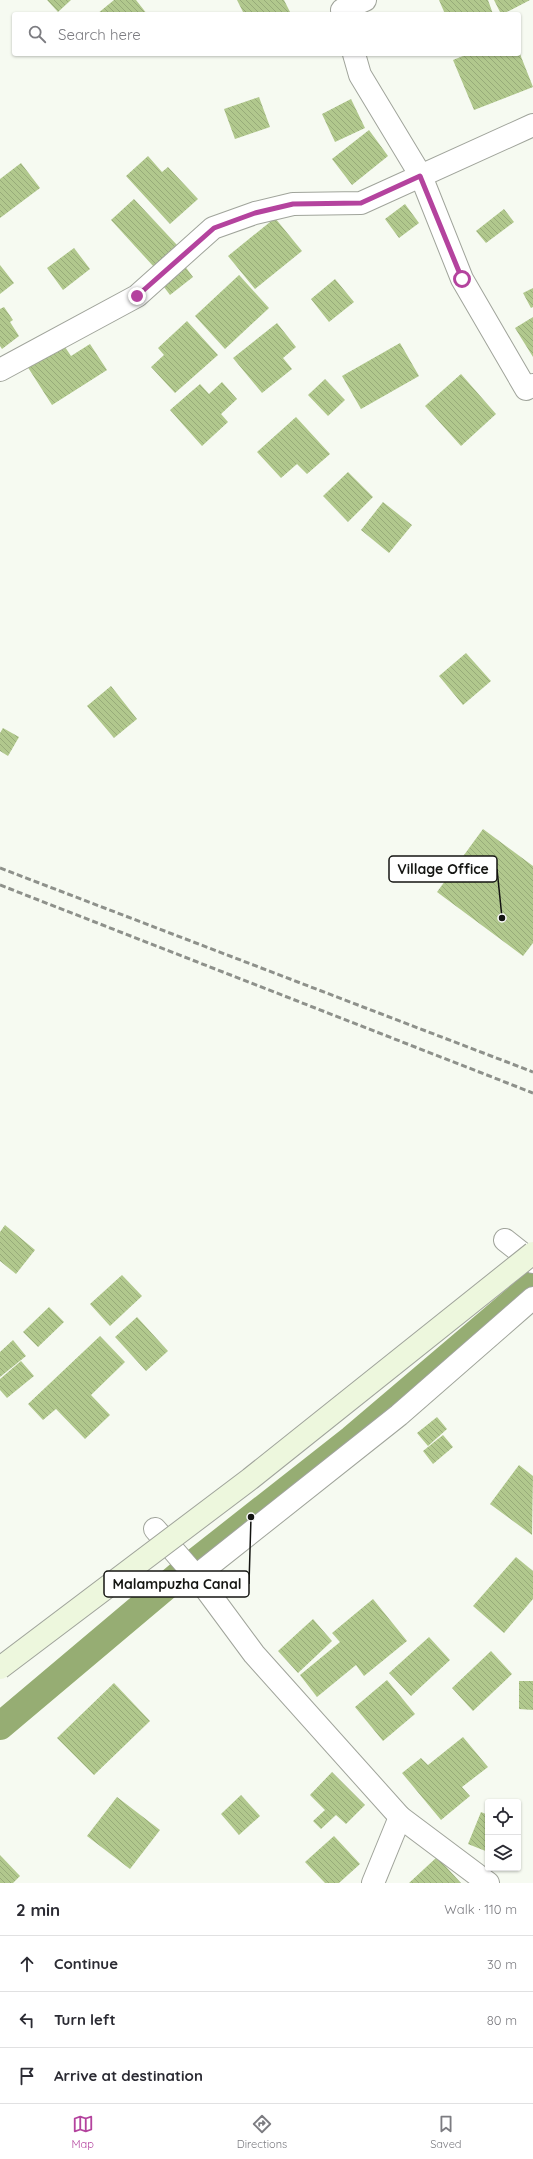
<!DOCTYPE html>
<html lang="en">
<head>
<meta charset="utf-8">
<style>
	body { margin:0; font-family:Quicksand,sans-serif; background:#f2f2f3; color:#2b2b33 }
	.controls { position:absolute; right:12px; bottom:12px; display:grid; overflow:hidden; border-radius:4px; box-shadow:0 1px 3px #0004 }
	.controls button { width:36px; height:36px; display:grid; place-items:center; padding:0; border:0; border-bottom:1px solid #e1e1e2; background:#fff; color:#2b2b33; font:20px sans-serif }
	.stop { position:absolute; width:12px; height:12px; margin:-9px; border:3px solid #b4439e; border-radius:50%; background:#fff }
	.stop.end { background:#b4439e; border-color:#fff; box-shadow:0 1px 4px #0008 }
	.list { margin:0; padding:0; list-style:none }
	h2 { display:flex; justify-content:space-between; align-items:center; height:52px; margin:0; padding:0 16px; font-size:17px }
	h2 small { font-size:13px; font-weight:400; color:#7c7c81 }
	.list li { display:grid; grid-template-columns:26px 1fr auto; gap:12px; align-items:center; box-sizing:border-box; height:56px; padding:0 16px; border-top:1px solid #e1e1e2 }
	.list b { display:block; font-size:15px; white-space:nowrap }
	.list em { font-size:13px; font-style:normal; color:#7c7c81 }
	.icon { flex:none; width:22px; height:22px; fill:none; stroke:currentColor; stroke-width:2; stroke-linecap:round; stroke-linejoin:round }
	.map { position:relative; flex:none; width:533px; height:1883px; overflow:hidden }
	.search { position:absolute; background:#fff; box-shadow:0 1px 3px #0004; left:12px; right:12px; top:12px; height:44px; display:flex; align-items:center; gap:10px; box-sizing:border-box; padding:0 14px; border-radius:4px; color:#7c7c81; font-size:15px }
	.sheet { height:220px; background:#fff }
	nav { display:flex; justify-content:space-around; align-items:center; box-sizing:border-box; height:56px; border-top:1px solid #e1e1e2; background:#fff; font-size:11px; color:#7c7c81 }
	nav a { display:grid; justify-items:center; gap:2px }
	nav .on { color:#b4439e }
	.map>svg:first-child { display:block }
	.lines { fill:none; stroke-linecap:round; stroke-linejoin:round }
	.canal { stroke:#96ad73; stroke-width:28 }
	.building { fill:url(#building-back-hatch) }
	.street-casing { stroke:#a0a49b; stroke-width:24 }
	.street { stroke:#fff; stroke-width:22 }
	.rail { stroke:#8e918b; stroke-width:3; stroke-dasharray:6 3; stroke-linecap:butt }
	.secondary-bridge-casing { stroke:#a0a49b; stroke-width:24; stroke-linecap:butt }
	.secondary-bridge { stroke:#edf7dd; stroke-width:22 }
	.route { stroke:#b4439e; stroke-width:5 }
	.leader { fill:none; stroke:#141512; stroke-width:1.5 }
	.callout-dot { fill:#141512; stroke:#fff; stroke-width:1.5 }
	.callout { fill:#fff; stroke:#141512; stroke-width:1.5 }
	.callout-label { font-size:14px; text-anchor:middle; font-weight:bold; fill:#141512 }
</style>
</head>
<body>
<div class="map">
<svg width="533" height="1883" viewBox="0 0 533 1883">
	<defs>
		<pattern id="building-back-hatch" width="6" height="6" patternUnits="userSpaceOnUse"><rect width="6" height="6" fill="#b1c88d"/><path d="M-1 5l2 2M0 0l6 6M5-1l2 2" fill="none" stroke="#97ab79"/></pattern>
	</defs>
	<rect width="100%" height="100%" fill="#f6faf1"/>
	<g class="lines">
		<path class="canal" d="M 0,1726 L 184,1571 L 352,1439 L 533,1285"/>
	</g>
	<g class="building">
		<path d="M 47,0 L 71,0 L 58,12 Z"/>
		<path d="M 114,0 L 136,0 L 147,14 L 97,14 Z"/>
		<path d="M 237,0 L 284,0 L 290,12 L 285,14 L 244,14 Z"/>
		<path d="M 439,0 L 488,0 L 493,14 L 445,14 Z"/>
		<path d="M 494,0 L 530,0 L 503,14 L 501,14 Z"/>
		<path d="M 468,54 L 520,54 L 533,87 L 474,110 L 453,60 Z"/>
		<path d="M 259,97 L 270,127 L 235,139 L 224,109 Z"/>
		<path d="M 351,99 L 365,128 L 335,142 L 322,114 Z"/>
		<path d="M 369,130 L 388,156 L 352,185 L 332,159 Z"/>
		<path d="M 148,156 L 162,172 L 168,167 L 198,199 L 170,224 L 126,176 Z"/>
		<path d="M 21,163 L 40,188 L 0,218 L 0,179 Z"/>
		<path d="M 134,199 L 177,245 L 154,267 L 111,220 Z"/>
		<path d="M 405,204 L 419,223 L 399,238 L 385,219 Z"/>
		<path d="M 504,209 L 514,222 L 486,243 L 476,231 Z"/>
		<path d="M 275,218 L 302,251 L 255,289 L 228,256 Z"/>
		<path d="M 74,248 L 90,269 L 63,290 L 47,268 Z"/>
		<path d="M 181,261 L 193,277 L 170,295 L 158,279 Z"/>
		<path d="M 0,265 L 14,283 L 0,294 Z"/>
		<path d="M 239,275 L 269,308 L 225,349 L 195,316 Z"/>
		<path d="M 335,279 L 354,302 L 329,322 L 311,299 Z"/>
		<path d="M 533,288 L 533,307 L 531,308 L 523,293 Z"/>
		<path d="M 4,307 L 13,320 L 10,322 L 19,336 L 2,349 L 0,346 L 0,309 Z"/>
		<path d="M 533,317 L 533,357 L 515,328 Z"/>
		<path d="M 187,321 L 218,355 L 175,393 L 151,367 L 164,355 L 158,348 Z"/>
		<path d="M 277,323 L 296,347 L 283,358 L 292,369 L 262,393 L 233,358 Z"/>
		<path d="M 400,343 L 419,376 L 361,409 L 342,376 Z"/>
		<path d="M 63,344 L 71,356 L 90,344 L 107,370 L 52,405 L 27,366 Z"/>
		<path d="M 461,374 L 496,414 L 461,446 L 425,406 Z"/>
		<path d="M 325,379 L 345,400 L 328,416 L 308,395 Z"/>
		<path d="M 222,382 L 237,399 L 221,414 L 228,422 L 202,446 L 170,410 L 200,384 L 209,394 Z"/>
		<path d="M 296,417 L 330,454 L 307,474 L 297,464 L 281,478 L 257,452 Z"/>
		<path d="M 348,472 L 373,497 L 348,522 L 323,496 Z"/>
		<path d="M 383,502 L 412,525 L 389,553 L 361,530 Z"/>
		<path d="M 466,653 L 491,681 L 463,705 L 439,676 Z"/>
		<path d="M 111,686 L 137,719 L 114,738 L 87,706 Z"/>
		<path d="M 3,728 L 19,737 L 8,756 L 0,751 L 0,733 Z"/>
		<path d="M 483,829 L 533,866 L 533,943 L 523,956 L 437,892 Z"/>
		<path d="M 5,1225 L 35,1250 L 16,1274 L 0,1261 L 0,1232 Z"/>
		<path d="M 122,1275 L 142,1296 L 110,1326 L 90,1304 Z"/>
		<path d="M 49,1307 L 64,1322 L 38,1347 L 23,1332 Z"/>
		<path d="M 137,1317 L 168,1351 L 146,1371 L 115,1337 Z"/>
		<path d="M 100,1336 L 125,1362 L 91,1395 L 110,1415 L 85,1439 L 56,1409 L 43,1420 L 28,1404 Z"/>
		<path d="M 13,1340 L 26,1356 L 0,1377 L 0,1352 Z"/>
		<path d="M 21,1361 L 34,1376 L 7,1398 L 0,1390 L 0,1379 Z"/>
		<path d="M 437,1417 L 447,1429 L 428,1446 L 417,1433 Z"/>
		<path d="M 443,1435 L 453,1447 L 433,1464 L 423,1451 Z"/>
		<path d="M 519,1465 L 533,1476 L 532,1535 L 490,1504 Z"/>
		<path d="M 516,1557 L 533,1571 L 533,1599 L 504,1633 L 473,1606 Z"/>
		<path d="M 373,1599 L 407,1641 L 364,1676 L 356,1665 L 317,1697 L 300,1675 L 340,1642 L 332,1633 Z"/>
		<path d="M 313,1619 L 332,1641 L 298,1673 L 278,1651 Z"/>
		<path d="M 429,1637 L 450,1660 L 411,1696 L 389,1673 Z"/>
		<path d="M 491,1651 L 512,1674 L 473,1711 L 452,1688 Z"/>
		<path d="M 387,1680 L 415,1714 L 383,1741 L 355,1707 Z"/>
		<path d="M 519,1681 L 533,1681 L 533,1710 L 519,1709 Z"/>
		<path d="M 114,1683 L 150,1721 L 94,1775 L 57,1738 Z"/>
		<path d="M 463,1737 L 488,1767 L 462,1787 L 470,1796 L 441,1820 L 402,1773 L 421,1758 L 428,1765 Z"/>
		<path d="M 332,1772 L 365,1805 L 346,1824 L 336,1815 L 321,1829 L 313,1821 L 325,1810 L 310,1795 Z"/>
		<path d="M 241,1795 L 260,1816 L 239,1835 L 221,1814 Z"/>
		<path d="M 117,1797 L 160,1830 L 130,1869 L 87,1836 Z"/>
		<path d="M 481,1812 L 488,1815 L 488,1852 L 468,1844 Z"/>
		<path d="M 334,1836 L 360,1864 L 339,1883 L 325,1883 L 305,1862 Z"/>
		<path d="M 0,1855 L 20,1876 L 13,1883 L 0,1883 Z"/>
		<path d="M 437,1857 L 461,1883 L 409,1883 Z"/>
	</g>
	<g class="lines">
		<defs>
			<g id="street">
				<path d="M 342,10 L 365,0"/>
				<path d="M 354,54 L 360,75 L 421,176 L 462,279 L 526,389 L 533,385"/>
				<path d="M 0,370 L 137,296 L 213,228 L 255,213 L 293,204 L 361,203 L 533,125"/>
				<path d="M 505,1240 L 533,1262"/>
				<path d="M 155,1529 L 200,1581 L 254,1654 L 400,1817 L 488,1883"/>
				<path d="M 196,1576 L 399,1415 L 533,1298"/>
				<path d="M 373,1883 L 400,1817"/>
			</g>
		</defs>
		<use href="#street" class="street-casing"/>
		<use href="#street" class="street"/>
		<g class="rail">
			<path d="M 0,868 L 533,1072"/>
			<path d="M 0,885 L 533,1093"/>
		</g>
		<defs>
			<path id="secondary-bridge" d="M 0,1668 L 250,1479 L 533,1253"/>
		</defs>
		<use href="#secondary-bridge" class="secondary-bridge-casing"/>
		<use href="#secondary-bridge" class="secondary-bridge"/>
	</g>
	<g class="lines">
		<path class="route" d="M 137,296 L 214,228 L 255,213 L 293,204 L 361,203 L 420,176 L 462,279"/>
	</g>
	<path class="leader" d="M502 918L497 869M251 1517L249 1584"/>
	<g class="callout-dot">
		<circle cx="502" cy="918" r="4"/>
		<circle cx="251" cy="1517" r="4"/>
	</g>
	<g class="callout">
		<rect x="389" y="856" width="108" height="26" rx="4"/>
		<rect x="104" y="1571" width="145" height="26" rx="4"/>
	</g>
	<g class="callout-label">
		<text x="443" y="874">Village Office</text>
		<text x="177" y="1589">Malampuzha Canal</text>
	</g>
</svg>
<div class="controls">
<button><svg class="icon" aria-label="locate" viewBox="0 0 24 24"><circle cx="12" cy="12" r="6"/><path d="M12 2v4M12 18v4M2 12h4M18 12h4"/></svg></button>
<button><svg class="icon" aria-label="layers" viewBox="0 0 24 24"><path d="M12 4l9 5-9 5-9-5zM3 14l9 5 9-5"/></svg></button>
</div>
<div class="stop" style="left:462px;top:279px"></div>
<div class="stop end" style="left:137px;top:296px"></div>
<div class="search"><svg class="icon" aria-label="search" viewBox="0 0 24 24"><circle cx="10" cy="10" r="6"/><path d="M15 15l6 6"/></svg>Search here</div>
</div>
<section class="sheet">
<h2>2 min<small>Walk · 110 m</small></h2>
<ul class="list">
<li><svg class="icon" aria-label="ahead" viewBox="0 0 24 24"><path d="M12 20V5M6 11l6-6 6 6"/></svg><div><b>Continue</b></div><em>30 m</em></li>
<li><svg class="icon" aria-label="left" viewBox="0 0 24 24"><path d="M17 20v-9H6M10 6l-5 5 5 5"/></svg><div><b>Turn left</b></div><em>80 m</em></li>
<li><svg class="icon" aria-label="arrive" viewBox="0 0 24 24"><path d="M6 21V4h12l-3 4 3 4H6"/></svg><div><b>Arrive at destination</b></div></li>
</ul>
</section>
<nav>
<a class="on"><svg class="icon" aria-label="map" viewBox="0 0 24 24"><path d="M3 6l6-2 6 2 6-2v14l-6 2-6-2-6 2zM9 4v14M15 6v14"/></svg>Map</a>
<a><svg class="icon" aria-label="directions" viewBox="0 0 24 24"><path d="M12 3l9 9-9 9-9-9zM9 14v-3h6M13 9l2 2-2 2"/></svg>Directions</a>
<a><svg class="icon" aria-label="saved" viewBox="0 0 24 24"><path d="M7 4h10v16l-5-4-5 4z"/></svg>Saved</a>
</nav>
</body>
</html>
